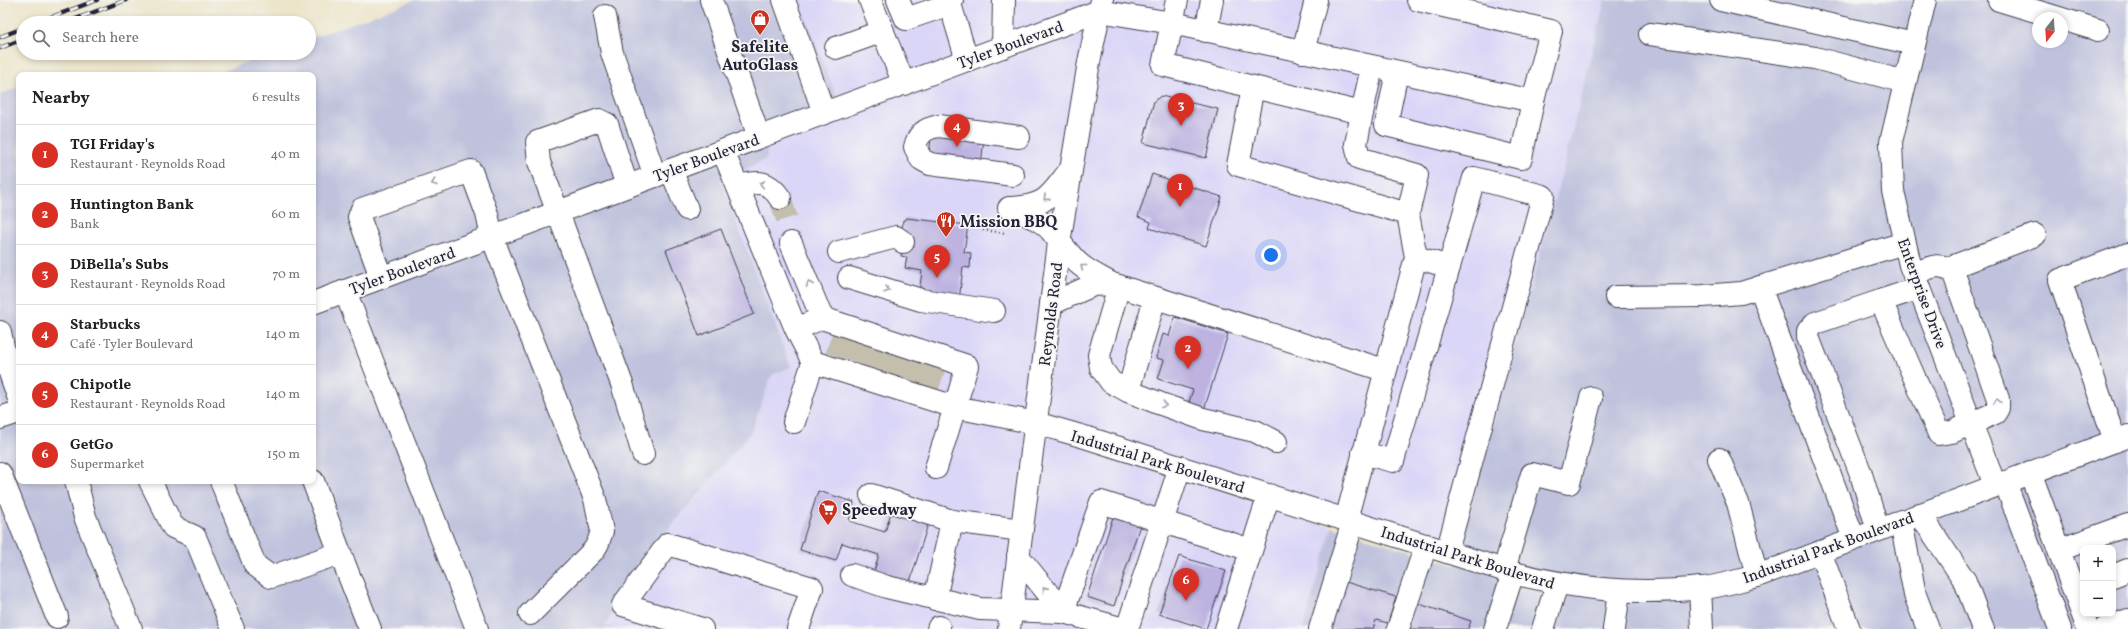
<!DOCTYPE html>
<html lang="en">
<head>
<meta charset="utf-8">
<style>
	body { margin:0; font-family:Vollkorn,serif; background:#f6f6f6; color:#222 }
	.controls { position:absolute; right:12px; bottom:12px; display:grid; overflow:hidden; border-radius:8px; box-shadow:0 2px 6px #0003 }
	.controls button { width:36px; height:36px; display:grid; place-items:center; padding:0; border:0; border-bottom:1px solid #e0e0e0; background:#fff; color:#222; font:20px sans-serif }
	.compass { position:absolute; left:2032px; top:12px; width:36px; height:36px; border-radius:50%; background:#fff; box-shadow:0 2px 6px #0003; rotate:197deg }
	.you { position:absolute; left:1271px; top:255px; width:14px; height:14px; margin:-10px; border:3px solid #fff; border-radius:50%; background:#1a73e8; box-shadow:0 0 0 6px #1a73e833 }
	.badge { display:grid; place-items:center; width:26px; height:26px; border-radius:50%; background:#d93025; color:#fff; font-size:13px; font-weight:700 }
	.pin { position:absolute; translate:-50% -33px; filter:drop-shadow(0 1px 2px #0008) }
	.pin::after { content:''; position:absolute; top:21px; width:14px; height:12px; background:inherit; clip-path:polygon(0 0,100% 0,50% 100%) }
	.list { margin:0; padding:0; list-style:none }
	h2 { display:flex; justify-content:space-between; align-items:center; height:52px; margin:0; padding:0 16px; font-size:17px }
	h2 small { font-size:13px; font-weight:400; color:#767676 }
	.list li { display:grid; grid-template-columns:26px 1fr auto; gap:12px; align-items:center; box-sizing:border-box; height:60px; padding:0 16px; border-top:1px solid #e0e0e0 }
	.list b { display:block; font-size:15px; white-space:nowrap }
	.list p { margin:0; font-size:13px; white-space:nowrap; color:#767676 }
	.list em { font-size:13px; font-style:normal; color:#767676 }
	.icon { flex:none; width:22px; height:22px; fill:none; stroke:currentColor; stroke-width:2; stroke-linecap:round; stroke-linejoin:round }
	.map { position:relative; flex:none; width:2128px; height:629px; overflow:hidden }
	.search { position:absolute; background:#fff; box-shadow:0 2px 6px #0003; left:16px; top:16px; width:300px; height:44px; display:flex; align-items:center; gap:10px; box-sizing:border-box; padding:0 14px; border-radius:22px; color:#767676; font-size:15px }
	.panel { position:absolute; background:#fff; box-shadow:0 2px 6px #0003; left:16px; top:72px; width:300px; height:412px; border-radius:8px }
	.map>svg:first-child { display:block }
	.built { fill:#dad6f7 }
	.industrial { fill:#c0c2dd; fill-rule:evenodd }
	.building { fill:#beb3e0 }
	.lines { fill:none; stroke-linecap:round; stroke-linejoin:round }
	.minor-tunnel { stroke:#c4bead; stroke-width:22; stroke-dasharray:22 11; stroke-linecap:butt }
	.minor-casing { stroke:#403f50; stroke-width:24 }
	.major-casing { stroke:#403f50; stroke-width:24 }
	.path { stroke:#403f50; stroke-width:2.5; stroke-dasharray:1 3; stroke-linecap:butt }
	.minor { stroke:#fff; stroke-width:22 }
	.major { stroke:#fff; stroke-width:22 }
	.rail-casing { stroke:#22223b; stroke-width:4.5 }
	.rail { stroke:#f6f6f2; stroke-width:3; stroke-dasharray:9; stroke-linecap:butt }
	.oneway { stroke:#9c9ca7 }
	.labels { text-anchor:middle; stroke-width:3.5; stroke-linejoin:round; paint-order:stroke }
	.street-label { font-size:16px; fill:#22223b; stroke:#f6f6f2 }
	.poi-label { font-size:16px; font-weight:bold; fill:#22223b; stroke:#f6f6f2; text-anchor:start }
</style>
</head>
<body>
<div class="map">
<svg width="2128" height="629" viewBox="0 0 2128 629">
	<rect width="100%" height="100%" fill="#f6f6f2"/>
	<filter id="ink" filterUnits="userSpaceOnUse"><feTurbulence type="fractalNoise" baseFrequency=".025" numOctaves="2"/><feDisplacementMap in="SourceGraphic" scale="8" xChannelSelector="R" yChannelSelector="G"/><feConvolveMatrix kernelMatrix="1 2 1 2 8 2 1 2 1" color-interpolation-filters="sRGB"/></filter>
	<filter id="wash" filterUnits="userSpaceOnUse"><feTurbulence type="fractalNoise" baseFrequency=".012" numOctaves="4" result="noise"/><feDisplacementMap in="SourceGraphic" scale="16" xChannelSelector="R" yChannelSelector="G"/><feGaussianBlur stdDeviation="0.9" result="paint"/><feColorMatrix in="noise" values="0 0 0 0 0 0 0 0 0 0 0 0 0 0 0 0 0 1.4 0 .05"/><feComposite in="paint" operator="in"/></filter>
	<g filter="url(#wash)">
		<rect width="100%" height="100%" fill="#ece5ca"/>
		<g class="built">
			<path d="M 799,0 L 1098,0 L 1004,629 L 617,629 L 605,625 L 664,534 L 750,434 L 772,375 L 791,367 L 721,182 L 767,158 L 764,125 L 837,97 Z"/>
			<path d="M 1109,0 L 1605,0 L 1563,169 L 1460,548 L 1043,418 L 1077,178 Z"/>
			<path d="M 1041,430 L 1332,527 L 1303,629 L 1014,629 Z"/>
		</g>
		<g class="industrial">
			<path d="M 416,0 L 799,0 L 837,97 L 764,125 L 767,158 L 721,182 L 791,367 L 772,375 L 750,434 L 664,534 L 605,625 L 617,629 L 0,629 L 0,95 L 19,87 L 19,481 L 313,481 L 313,75 L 212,75 L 272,53 L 309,53 L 309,39 Z"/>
			<path d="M 1605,0 L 2128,0 L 2128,629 L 1303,629 L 1332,527 L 1455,565 L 1563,169 ZM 2038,18 L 2062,18 L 2062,42 L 2038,42 ZM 2083,548 L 2113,548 L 2113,614 L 2083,614 Z"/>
		</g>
		<g id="blocks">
			<g class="building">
				<path d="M 1161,96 L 1218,109 L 1206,158 L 1143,143 L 1154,101 Z"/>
				<path d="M 932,132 L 984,139 L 981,164 L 929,154 Z"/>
				<path d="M 1152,174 L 1222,197 L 1206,246 L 1149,228 L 1151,222 L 1138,217 Z"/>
				<path d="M 906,218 L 968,225 L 964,252 L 971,253 L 970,268 L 963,267 L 959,301 L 919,294 L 922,271 L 905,268 L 907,257 L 901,256 L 905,229 L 902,229 L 903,220 L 906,220 Z"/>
				<path d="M 721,229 L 754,314 L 699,336 L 666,250 Z"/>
				<path d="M 1175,317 L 1228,334 L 1203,413 L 1187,408 L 1193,390 L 1158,379 L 1164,360 L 1156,358 L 1163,334 L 1169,336 Z"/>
				<path d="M 818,491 L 854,502 L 849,521 L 885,532 L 892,509 L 929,521 L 908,588 L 872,577 L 879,555 L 842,543 L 836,561 L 800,550 Z"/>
				<path d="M 1113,517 L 1140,525 L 1114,606 L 1087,597 Z"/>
				<path d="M 1179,556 L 1226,571 L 1206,629 L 1159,614 Z"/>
				<path d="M 1342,581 L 1396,597 L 1388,623 L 1376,620 L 1373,629 L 1327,629 Z"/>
				<path d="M 1416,603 L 1471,621 L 1468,629 L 1408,629 Z"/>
			</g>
		</g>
	</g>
	<g filter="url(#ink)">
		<use href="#blocks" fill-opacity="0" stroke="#403f50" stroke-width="1"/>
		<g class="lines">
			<g class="minor-tunnel">
				<path d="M 780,198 L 790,228"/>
				<path d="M 836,356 L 843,335"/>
				<path d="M 855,362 L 863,339"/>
				<path d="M 873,368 L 880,344"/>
				<path d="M 890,374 L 898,350"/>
				<path d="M 908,380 L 916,357"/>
				<path d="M 928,387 L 935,366"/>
			</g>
			<defs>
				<g id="minor">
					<path d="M 711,0 L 759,137"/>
					<path d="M 784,0 L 824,113"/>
					<path d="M 870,0 L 904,84"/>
					<path d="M 898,0 L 906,19 L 950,4 L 952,0"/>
					<path d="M 1177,0 L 1163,65 L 1253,87"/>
					<path d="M 1721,0 L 1914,44"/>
					<path d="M 1925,0 L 1891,142 L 1893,191 L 1910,265 L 1995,485"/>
					<path d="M 1999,0 L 2059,18"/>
					<path d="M 950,4 L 967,60"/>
					<path d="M 605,16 L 612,53 L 655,176"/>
					<path d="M 2062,19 L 2098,30"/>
					<path d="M 1206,31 L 1212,0"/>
					<path d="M 1650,34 L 1815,58 L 1905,82"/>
					<path d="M 1003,47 L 1004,0"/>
					<path d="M 836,48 L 883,31"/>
					<path d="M 1303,52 L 1316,0"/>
					<path d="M 1397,72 L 1386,125 L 1521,158 L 1533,101"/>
					<path d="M 1362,113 L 1372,67"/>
					<path d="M 723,151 L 796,329 L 822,318 L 967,366 L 955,407 L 813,362 L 796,329"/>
					<path d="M 671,170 L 687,209"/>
					<path d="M 1013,175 L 930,164 L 921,159 L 915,147 C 918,133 926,128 939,126 L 1019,137"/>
					<path d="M 627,186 L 607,124 L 599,120 L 537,142 L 539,162 L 622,384 L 643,454"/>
					<path d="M 738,186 C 759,182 767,179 780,198"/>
					<path d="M 1009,208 C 1024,214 1041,218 1052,232 C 1060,242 1068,253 1078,263 C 1088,272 1100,277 1112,284 L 1384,370"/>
					<path d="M 1011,208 C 1048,206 1049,196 1071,169"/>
					<path d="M 791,243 L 822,318"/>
					<path d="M 839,252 L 896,237 L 903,242"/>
					<path d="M 1949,268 L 2035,235"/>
					<path d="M 1914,274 C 1928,268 1943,260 1954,274 L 1998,399 L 1998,408 L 1995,413 L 1952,432 L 1939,434 L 1885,310 L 1883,300 L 1919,288"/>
					<path d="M 381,277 L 359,217 L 362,209 L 471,171 L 487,214 L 492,237 L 595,499 L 602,531 L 598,543 L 594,550 L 530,614"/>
					<path d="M 849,278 L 921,300 L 994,311"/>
					<path d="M 1119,286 L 1099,355 L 1101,368 L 1111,382 L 1128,391 L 1161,404 L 1203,419 L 1255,431 L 1276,442"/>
					<path d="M 1760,287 L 1854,539"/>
					<path d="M 345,291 L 477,629"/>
					<path d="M 1616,297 L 1703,296 L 1741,293 L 1904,243"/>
					<path d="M 313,303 L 1099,11 L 1172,23 L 1533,101 L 1551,31 L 1418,0"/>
					<path d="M 1051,304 L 1093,285 L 1112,284"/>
					<path d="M 0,332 L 6,361 L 19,399"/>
					<path d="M 1128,391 L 1155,298"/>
					<path d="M 0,418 L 19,412"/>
					<path d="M 794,422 L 813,362"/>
					<path d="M 2115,441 L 2060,280 L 2128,254"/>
					<path d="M 1363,453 L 1393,461 L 1449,267 L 1416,257"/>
					<path d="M 1719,459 L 1738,503 L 1757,576"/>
					<path d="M 936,468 L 955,407 L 1036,423 L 1088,438 L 1513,573 C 1582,590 1633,595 1703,588 C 1721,586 1740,580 1757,576 L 2128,436"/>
					<path d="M 2030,472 L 2088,629"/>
					<path d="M 0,473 L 57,617"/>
					<path d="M 76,481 L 85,517 L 131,629"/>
					<path d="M 150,481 L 173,527 L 195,537 L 233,629"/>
					<path d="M 221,481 L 255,565 L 271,577 L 340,553 L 313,481"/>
					<path d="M 2005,482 L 2060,629"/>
					<path d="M 871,495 L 952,521 L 1022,530"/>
					<path d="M 1920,514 L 1965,581 L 1983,629"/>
					<path d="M 1346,520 L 1416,257 L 1408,214 L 1417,175 L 1359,158 L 1356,144 L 1362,113 L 1253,87 L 1238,165 L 1408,214"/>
					<path d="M 1901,521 L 1915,595 L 1928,629"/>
					<path d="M 1878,530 L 1861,474 L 1808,337 L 1808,331 L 1815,323 L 1883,300"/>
					<path d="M 2059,550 L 2128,525"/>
					<path d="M 1447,552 L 1543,196 L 1474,178 L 1449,267"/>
					<path d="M 1820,552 L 1849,629"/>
					<path d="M 340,553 L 370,629"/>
					<path d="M 1504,570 L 1532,474 L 1569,483 L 1591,398"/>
					<path d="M 852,575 L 887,587 L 980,609 L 1063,612 L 1018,556"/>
					<path d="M 2113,576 L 2128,570"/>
					<path d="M 1700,588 L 1702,629"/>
					<path d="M 935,599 L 952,521"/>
					<path d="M 702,629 L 623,605 L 668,544 L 812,588 L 798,629"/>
					<path d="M 938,629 L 939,627"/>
					<path d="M 1124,629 L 1063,612 L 1101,502 L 1251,550"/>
					<path d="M 1127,629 L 1180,467"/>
					<path d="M 1226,629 L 1269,495"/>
					<path d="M 1320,629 L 1353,522"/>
					<path d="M 1398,629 L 1426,545"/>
					<path d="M 1495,629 L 1513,573"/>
					<path d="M 1543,629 L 1557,584"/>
					<path d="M 1614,629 L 1619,591"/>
					<path d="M 2104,629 L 2128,620"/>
				</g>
				<path id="major" d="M 1009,629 L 1059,243 L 1089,62 L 1102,0"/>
			</defs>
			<use href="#minor" class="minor-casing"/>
			<use href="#major" class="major-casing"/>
			<path class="path" d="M 983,230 L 1005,233"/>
			<use href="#minor" class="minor"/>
			<use href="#major" class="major"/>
			<defs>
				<g id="rail">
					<path d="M 36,23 L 97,0"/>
					<path d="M 65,23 L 126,0"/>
					<path d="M 0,37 L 23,28"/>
					<path d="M 0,48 L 23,39"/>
				</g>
			</defs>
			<use href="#rail" class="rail-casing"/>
			<use href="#rail" class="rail"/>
		</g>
		<defs><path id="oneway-chevron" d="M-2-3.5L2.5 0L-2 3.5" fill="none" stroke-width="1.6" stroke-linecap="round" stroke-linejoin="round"/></defs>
		<g class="oneway">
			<use href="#oneway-chevron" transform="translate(434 183) rotate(160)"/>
			<use href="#oneway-chevron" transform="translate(762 184) rotate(-170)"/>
			<use href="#oneway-chevron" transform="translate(1046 198) rotate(138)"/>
			<use href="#oneway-chevron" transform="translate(1083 267) rotate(-141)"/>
			<use href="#oneway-chevron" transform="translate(809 284) rotate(-112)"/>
			<use href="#oneway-chevron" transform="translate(887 290) rotate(17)"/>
			<use href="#oneway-chevron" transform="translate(1997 401) rotate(-99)"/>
			<use href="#oneway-chevron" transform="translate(1164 405) rotate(20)"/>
			<use href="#oneway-chevron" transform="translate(1045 589) rotate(-129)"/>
		</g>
	</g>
	<defs>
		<symbol id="shop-pin" viewBox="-11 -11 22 30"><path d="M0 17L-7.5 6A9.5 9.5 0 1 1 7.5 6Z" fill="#c8321e" stroke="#f6f6f2"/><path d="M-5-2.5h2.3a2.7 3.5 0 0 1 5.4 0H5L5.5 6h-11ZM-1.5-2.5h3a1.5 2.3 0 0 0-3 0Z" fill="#fff"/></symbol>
		<symbol id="restaurant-pin" viewBox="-11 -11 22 30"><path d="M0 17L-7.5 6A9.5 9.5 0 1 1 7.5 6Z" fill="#c8321e" stroke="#f6f6f2"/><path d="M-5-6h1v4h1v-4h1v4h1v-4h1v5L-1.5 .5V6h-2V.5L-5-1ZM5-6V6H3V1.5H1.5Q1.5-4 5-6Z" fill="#fff"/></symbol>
		<symbol id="supermarket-pin" viewBox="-11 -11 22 30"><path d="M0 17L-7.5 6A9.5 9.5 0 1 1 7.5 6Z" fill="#c8321e" stroke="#f6f6f2"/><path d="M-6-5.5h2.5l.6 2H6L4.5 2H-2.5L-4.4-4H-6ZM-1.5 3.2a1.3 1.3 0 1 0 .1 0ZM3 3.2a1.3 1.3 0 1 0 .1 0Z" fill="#fff"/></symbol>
	</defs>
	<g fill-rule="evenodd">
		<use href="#shop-pin" x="749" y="8" width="22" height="30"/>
		<use href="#restaurant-pin" x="935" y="210" width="22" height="30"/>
		<use href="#supermarket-pin" x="817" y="498" width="22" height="30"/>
	</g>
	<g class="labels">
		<g class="street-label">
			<text transform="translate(1010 44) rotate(-20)" y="6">Tyler Boulevard</text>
			<text transform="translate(706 157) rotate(-20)" y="6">Tyler Boulevard</text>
			<text transform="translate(402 270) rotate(-20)" y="6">Tyler Boulevard</text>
			<text transform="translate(1923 293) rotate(70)" y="6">Enterprise Drive</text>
			<text transform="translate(1050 314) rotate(-83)" y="6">Reynolds Road</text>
			<text transform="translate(1158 461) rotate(17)" y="6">Industrial Park Boulevard</text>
			<text transform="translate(1828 547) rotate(-20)" y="6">Industrial Park Boulevard</text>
			<text transform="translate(1468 557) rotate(17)" y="6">Industrial Park Boulevard</text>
		</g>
		<g class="poi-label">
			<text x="760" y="52" text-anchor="middle">Safelite<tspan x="760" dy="18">AutoGlass</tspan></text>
			<text x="960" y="227">Mission BBQ</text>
			<text x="842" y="515">Speedway</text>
		</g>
	</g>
</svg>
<div class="controls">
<button>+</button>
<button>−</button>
</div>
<svg class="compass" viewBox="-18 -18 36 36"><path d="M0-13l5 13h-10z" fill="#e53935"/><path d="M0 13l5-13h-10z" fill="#767676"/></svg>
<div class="you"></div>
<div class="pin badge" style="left:1180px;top:207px">1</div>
<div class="pin badge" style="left:1188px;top:369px">2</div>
<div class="pin badge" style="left:1181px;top:126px">3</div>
<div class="pin badge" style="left:957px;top:147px">4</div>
<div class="pin badge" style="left:937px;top:278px">5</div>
<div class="pin badge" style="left:1186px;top:601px">6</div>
<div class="search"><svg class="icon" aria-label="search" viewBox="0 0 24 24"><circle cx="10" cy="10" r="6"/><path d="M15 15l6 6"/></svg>Search here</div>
<section class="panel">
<h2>Nearby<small>6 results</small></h2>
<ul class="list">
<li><span class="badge">1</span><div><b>TGI Friday's</b><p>Restaurant · Reynolds Road</p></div><em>40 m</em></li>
<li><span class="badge">2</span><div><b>Huntington Bank</b><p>Bank</p></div><em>60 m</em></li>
<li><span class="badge">3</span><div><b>DiBella’s Subs</b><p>Restaurant · Reynolds Road</p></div><em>70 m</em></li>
<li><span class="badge">4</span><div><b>Starbucks</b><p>Café · Tyler Boulevard</p></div><em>140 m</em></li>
<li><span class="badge">5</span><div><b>Chipotle</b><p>Restaurant · Reynolds Road</p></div><em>140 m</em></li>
<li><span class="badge">6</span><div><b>GetGo</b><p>Supermarket</p></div><em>150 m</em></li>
</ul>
</section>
</div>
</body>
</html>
